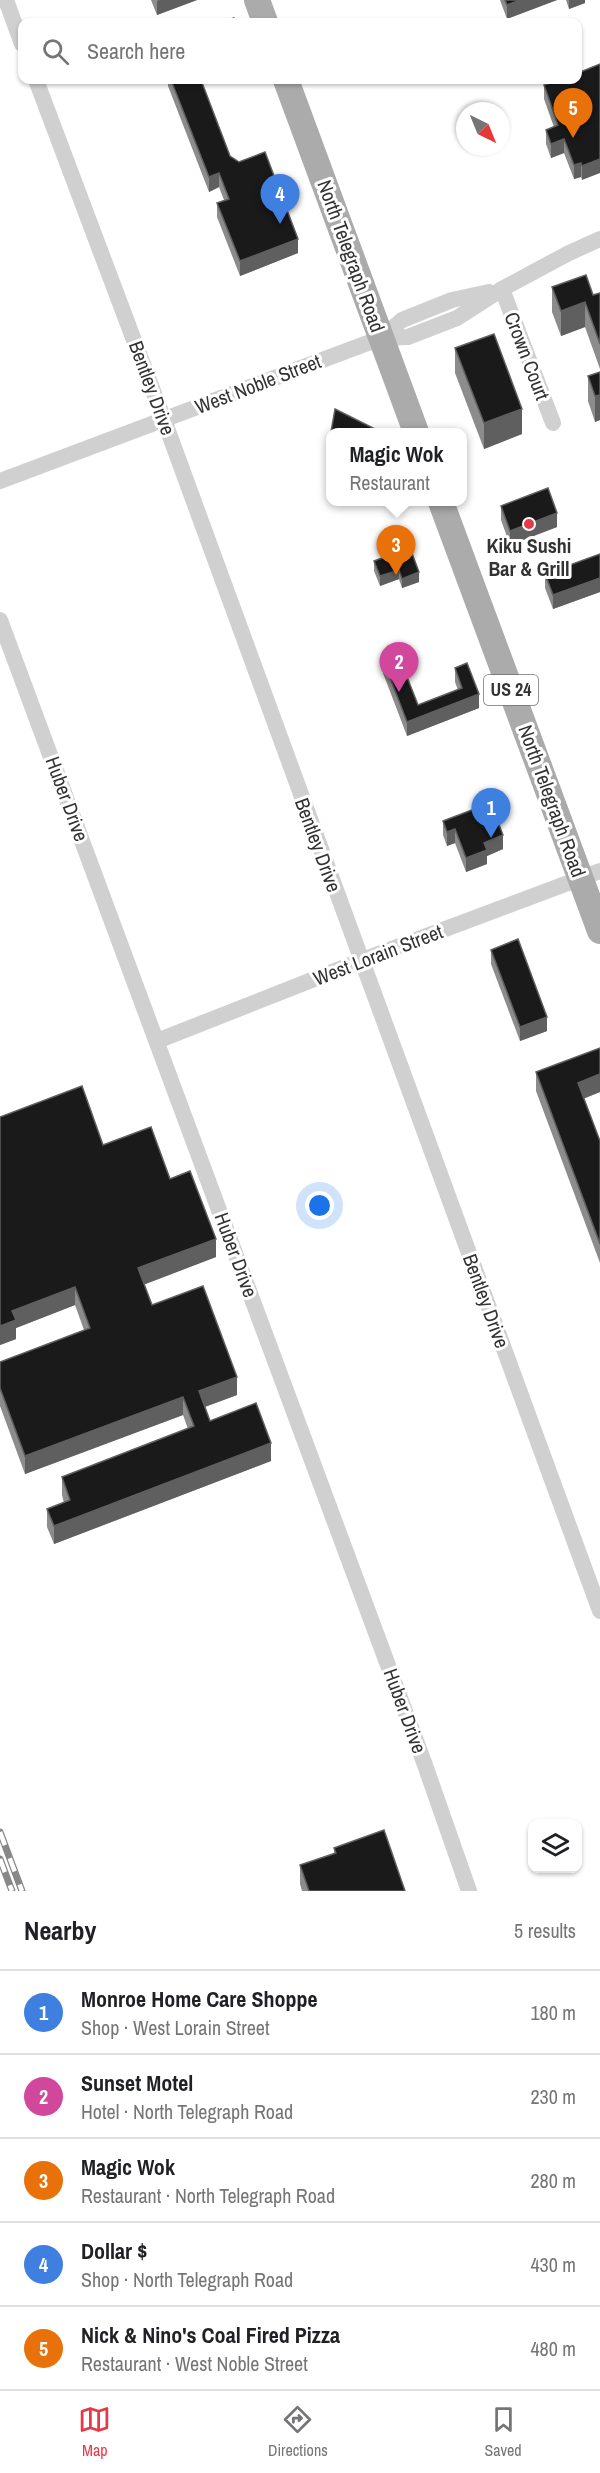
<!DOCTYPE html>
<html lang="en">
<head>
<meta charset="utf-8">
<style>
	body { margin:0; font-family:"Archivo Narrow",sans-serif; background:#f2f2f2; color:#202124 }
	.controls { position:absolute; right:18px; bottom:18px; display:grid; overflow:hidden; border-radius:12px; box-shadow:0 2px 4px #0004 }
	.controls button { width:54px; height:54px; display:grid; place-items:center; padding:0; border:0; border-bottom:2px solid #e0e0e0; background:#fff; color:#202124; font:30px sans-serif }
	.compass { position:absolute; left:456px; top:102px; width:54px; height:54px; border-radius:50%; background:#fff; box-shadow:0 2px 4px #0004; rotate:137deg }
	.you { position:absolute; left:320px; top:1206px; width:21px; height:21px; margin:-15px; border:4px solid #fff; border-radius:50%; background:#1a73e8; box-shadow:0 0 0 9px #1a73e833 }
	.badge { display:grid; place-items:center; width:39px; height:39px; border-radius:50%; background:#e63946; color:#fff; font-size:20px; font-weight:700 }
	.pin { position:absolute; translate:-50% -50px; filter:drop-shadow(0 2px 3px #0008) }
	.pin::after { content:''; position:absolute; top:32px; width:21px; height:18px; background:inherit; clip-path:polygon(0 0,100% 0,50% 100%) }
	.popup { position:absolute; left:326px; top:428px; width:141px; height:78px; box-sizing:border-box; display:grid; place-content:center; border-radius:12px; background:#fff; filter:drop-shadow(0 2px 4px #0005); font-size:20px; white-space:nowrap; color:#757577 }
	.popup b { font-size:22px; color:#202124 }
	.popup::after { content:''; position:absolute; left:50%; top:100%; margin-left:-12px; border:12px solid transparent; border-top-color:#fff }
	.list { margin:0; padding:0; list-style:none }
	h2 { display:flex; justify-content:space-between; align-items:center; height:78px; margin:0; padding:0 24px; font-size:26px }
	h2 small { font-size:20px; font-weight:400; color:#757577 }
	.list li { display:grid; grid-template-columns:39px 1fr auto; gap:18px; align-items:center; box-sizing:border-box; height:84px; padding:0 24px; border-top:2px solid #e0e0e0 }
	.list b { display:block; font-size:22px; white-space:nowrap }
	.list p { margin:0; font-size:20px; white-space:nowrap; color:#757577 }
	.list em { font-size:20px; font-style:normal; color:#757577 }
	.icon { flex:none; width:33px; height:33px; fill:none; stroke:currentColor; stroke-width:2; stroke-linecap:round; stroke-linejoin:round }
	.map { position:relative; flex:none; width:600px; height:1891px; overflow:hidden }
	.search { position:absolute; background:#fff; box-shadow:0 2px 4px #0004; left:18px; right:18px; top:18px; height:66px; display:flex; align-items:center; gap:15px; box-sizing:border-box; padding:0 21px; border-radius:12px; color:#757577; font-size:22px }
	.sheet { height:498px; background:#fff }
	nav { display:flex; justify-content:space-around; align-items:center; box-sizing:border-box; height:84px; border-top:2px solid #e0e0e0; background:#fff; font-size:16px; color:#757577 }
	nav a { display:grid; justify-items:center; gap:3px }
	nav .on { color:#e63946 }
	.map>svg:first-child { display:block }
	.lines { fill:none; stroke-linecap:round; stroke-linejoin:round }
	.minor { stroke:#d0d0d0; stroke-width:16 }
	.primary { stroke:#ababab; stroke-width:26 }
	.rail-casing { stroke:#888; stroke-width:7 }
	.rail { stroke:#fff; stroke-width:4.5; stroke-dasharray:14; stroke-linecap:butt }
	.wall { fill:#8c8c8c }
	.shaded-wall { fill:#5f5f5f }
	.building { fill:#1a1a1a; stroke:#5f5f5f; stroke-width:1.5 }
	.poi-dot { fill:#e63946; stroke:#fff; stroke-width:2 }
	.labels { text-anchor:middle; stroke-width:6; stroke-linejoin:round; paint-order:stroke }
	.shield { fill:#fff; stroke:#707070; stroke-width:1.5 }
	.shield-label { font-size:18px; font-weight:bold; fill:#333 }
	.street-label { font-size:20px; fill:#333; stroke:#fff }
	.poi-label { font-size:20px; font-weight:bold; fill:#333; stroke:#fff }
</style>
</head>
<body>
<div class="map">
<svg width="600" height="1891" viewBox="0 0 600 1891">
	<rect width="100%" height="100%" fill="#fff"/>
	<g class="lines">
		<g class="minor">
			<path d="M 6,0 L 22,44"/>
			<path d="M 36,80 L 164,420 L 600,1611"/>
			<path d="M 502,289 L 553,423"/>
			<path d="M 381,338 L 402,320 L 452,300 L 489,292"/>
			<path d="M 0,481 L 381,338 L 408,337 L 457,318 L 502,289 L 569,253 L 600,239"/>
			<path d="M 0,620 L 425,1765 L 469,1891"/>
			<path d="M 157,1041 L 360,961 L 600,871"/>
		</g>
		<g class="primary">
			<path d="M 257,0 L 265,22"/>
			<path d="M 286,80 L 416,432"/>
			<path d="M 441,502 L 600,931"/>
		</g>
		<defs>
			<g id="rail">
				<path d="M 0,1832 L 22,1891"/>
				<path d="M 0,1859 L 12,1891"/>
			</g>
		</defs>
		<use href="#rail" class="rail-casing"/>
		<use href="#rail" class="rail"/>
	</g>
	<g class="wall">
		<path d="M 151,0 L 197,0 L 157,15 Z"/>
		<path d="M 500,0 L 557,0 L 507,19 Z"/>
		<path d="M 566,0 L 585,0 L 585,3 L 569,9 Z"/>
		<path d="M 600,64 L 582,180 L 581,177 L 574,179 L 564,153 L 551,158 L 546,144 L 546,130 L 554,127 L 544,99 L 544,85 Z"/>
		<path d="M 168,80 L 201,80 L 230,156 L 298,253 L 240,276 L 217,217 L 217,203 L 224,200 L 219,187 L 209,192 L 168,86 Z"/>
		<path d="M 552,287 L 593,295 L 600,293 L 600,369 L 585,327 L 561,336 L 552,312 Z"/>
		<path d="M 455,348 L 522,434 L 484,449 L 455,373 Z"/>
		<path d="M 600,372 L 600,420 L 595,422 L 588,401 L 588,376 Z"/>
		<path d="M 501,506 L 557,527 L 510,545 L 501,520 Z"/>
		<path d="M 410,548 L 419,582 L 402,588 L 399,579 L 380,586 L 374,571 L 374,561 Z"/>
		<path d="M 600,554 L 600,592 L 553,609 L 545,588 L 545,574 Z"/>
		<path d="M 383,659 L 418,705 L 458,690 L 455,682 L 455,668 L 479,708 L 407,736 L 383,673 Z"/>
		<path d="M 474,815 L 503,849 L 487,856 L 487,864 L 466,872 L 455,843 L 447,846 L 443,835 L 443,821 Z"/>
		<path d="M 491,950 L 547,1031 L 520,1041 L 491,964 Z"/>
		<path d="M 536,1072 L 600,1092 L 584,1098 L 600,1141 L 600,1263 L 536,1091 Z"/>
		<path d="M 0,1117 L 103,1145 L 170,1179 L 216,1257 L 144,1284 L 152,1305 L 237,1395 L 205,1407 L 210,1421 L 271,1461 L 54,1544 L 47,1527 L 47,1509 L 64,1503 L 62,1495 L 62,1477 L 188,1429 L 183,1415 L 25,1474 L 0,1406 L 0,1362 L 84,1330 L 75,1305 L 16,1328 L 16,1339 L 0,1345 Z"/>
		<path d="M 334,1848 L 405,1891 L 302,1891 L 300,1884 L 300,1865 L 334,1853 Z"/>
	</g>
	<g class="shaded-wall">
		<path d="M 159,0 L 197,0 L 157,15 L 157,1 Z"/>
		<path d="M 520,0 L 557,0 L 507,19 L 507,5 Z"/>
		<path d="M 569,0 L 585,0 L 585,3 L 569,9 Z"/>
		<path d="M 564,139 L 564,153 L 551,158 L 551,144 Z"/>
		<path d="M 600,159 L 600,173 L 582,180 L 582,166 Z"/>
		<path d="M 581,163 L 581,177 L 574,179 L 574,165 Z"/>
		<path d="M 219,173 L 219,187 L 209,192 L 209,177 Z"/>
		<path d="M 298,239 L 298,253 L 240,276 L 240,261 Z"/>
		<path d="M 585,302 L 585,327 L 561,336 L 561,311 Z"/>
		<path d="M 600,395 L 600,420 L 595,422 L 595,396 Z"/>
		<path d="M 522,409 L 522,434 L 484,449 L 484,423 Z"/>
		<path d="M 373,428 L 373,432 L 365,432 Z"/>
		<path d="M 330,452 L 330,462 L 328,463 L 328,454 Z"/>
		<path d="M 557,513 L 557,527 L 510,545 L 510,531 Z"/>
		<path d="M 399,570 L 399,579 L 380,586 L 380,576 Z"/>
		<path d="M 419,572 L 419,582 L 402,588 L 402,579 Z"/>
		<path d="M 600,578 L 600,592 L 553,609 L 553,595 Z"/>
		<path d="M 479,694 L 479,708 L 407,736 L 407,722 Z"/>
		<path d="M 455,829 L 455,843 L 447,846 L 447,832 Z"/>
		<path d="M 503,835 L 503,849 L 487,856 L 487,864 L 466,872 L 466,858 L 484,843 Z"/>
		<path d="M 547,1017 L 547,1031 L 520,1041 L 520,1027 Z"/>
		<path d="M 600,1074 L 600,1092 L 578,1101 L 578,1083 Z"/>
		<path d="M 216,1239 L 216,1257 L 138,1287 L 138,1268 Z"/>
		<path d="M 75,1287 L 75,1305 L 16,1328 L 16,1339 L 0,1345 L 0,1326 L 12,1311 Z"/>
		<path d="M 237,1377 L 237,1395 L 199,1409 L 199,1391 Z"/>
		<path d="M 183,1397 L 183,1415 L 25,1474 L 25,1456 Z"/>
		<path d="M 271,1443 L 271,1461 L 54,1544 L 54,1526 Z"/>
	</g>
	<g class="building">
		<path d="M 505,0 L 520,0 L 507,5 Z"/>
		<path d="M 234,18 L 236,22 L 222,22 Z"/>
		<path d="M 600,64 L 600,159 L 582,166 L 581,163 L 574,165 L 564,139 L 551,144 L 546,130 L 558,125 L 544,85 L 559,80 L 578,80 L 578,73 Z"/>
		<path d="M 171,80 L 201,80 L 230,156 L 239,162 L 265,152 L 298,239 L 240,261 L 217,203 L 229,199 L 219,173 L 209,177 Z"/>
		<path d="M 586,275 L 593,295 L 600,293 L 600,344 L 585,302 L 561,311 L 552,287 Z"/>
		<path d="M 494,334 L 522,409 L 484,423 L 455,348 Z"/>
		<path d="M 600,372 L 600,395 L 595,396 L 588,376 Z"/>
		<path d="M 335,409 L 373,428 L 365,432 L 331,432 Z"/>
		<path d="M 330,441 L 330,452 L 328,454 Z"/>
		<path d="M 548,488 L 557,513 L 510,531 L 501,506 Z"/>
		<path d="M 410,548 L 419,572 L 402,579 L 399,570 L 380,576 L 374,561 Z"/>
		<path d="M 600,554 L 600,578 L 553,595 L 545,574 Z"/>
		<path d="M 398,654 L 418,705 L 462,688 L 455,668 L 467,663 L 479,694 L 407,722 L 383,659 Z"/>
		<path d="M 493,809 L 503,835 L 484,843 L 487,850 L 466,858 L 455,829 L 447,832 L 443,821 L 472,810 L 474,815 Z"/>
		<path d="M 518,939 L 547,1017 L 520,1027 L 491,950 Z"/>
		<path d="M 600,1048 L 600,1074 L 578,1083 L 600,1141 L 600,1244 L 536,1072 Z"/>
		<path d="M 82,1086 L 103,1145 L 151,1127 L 170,1179 L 190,1171 L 216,1239 L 138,1268 L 152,1305 L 203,1286 L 237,1377 L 199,1391 L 210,1421 L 256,1403 L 271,1443 L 54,1526 L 47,1509 L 70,1500 L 62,1477 L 194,1426 L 183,1397 L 25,1456 L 0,1388 L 0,1362 L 90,1328 L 75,1287 L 12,1311 L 16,1320 L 0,1326 L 0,1117 Z"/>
		<path d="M 384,1830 L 405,1891 L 309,1891 L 300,1865 L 336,1853 L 334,1848 Z"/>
	</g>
	<circle class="poi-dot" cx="529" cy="524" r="6"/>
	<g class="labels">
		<rect class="shield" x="484" y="675" width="54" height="30" rx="4.5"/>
		<g class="shield-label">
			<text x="511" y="696">US 24</text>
		</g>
		<g class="street-label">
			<text transform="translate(351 256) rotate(70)" y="7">North Telegraph Road</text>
			<text transform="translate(527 356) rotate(69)" y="7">Crown Court</text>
			<text transform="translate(258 384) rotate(-21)" y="7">West Noble Street</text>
			<text transform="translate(152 388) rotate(70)" y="7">Bentley Drive</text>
			<text transform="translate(67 799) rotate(70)" y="7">Huber Drive</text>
			<text transform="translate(552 801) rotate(70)" y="7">North Telegraph Road</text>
			<text transform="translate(318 845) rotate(70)" y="7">Bentley Drive</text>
			<text transform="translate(378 955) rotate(-21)" y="7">West Lorain Street</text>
			<text transform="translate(236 1255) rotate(70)" y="7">Huber Drive</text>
			<text transform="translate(486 1301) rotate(70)" y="7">Bentley Drive</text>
			<text transform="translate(405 1711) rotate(70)" y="7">Huber Drive</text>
		</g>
		<g class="poi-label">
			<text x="529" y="553">Kiku Sushi<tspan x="529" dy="23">Bar &amp; Grill</tspan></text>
		</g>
	</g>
</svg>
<div class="controls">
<button><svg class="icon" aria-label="layers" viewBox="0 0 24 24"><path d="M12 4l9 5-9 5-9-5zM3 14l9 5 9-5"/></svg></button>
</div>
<svg class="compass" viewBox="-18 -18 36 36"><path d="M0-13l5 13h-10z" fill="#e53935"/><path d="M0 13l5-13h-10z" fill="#757577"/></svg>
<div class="you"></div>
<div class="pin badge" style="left:491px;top:838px;background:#3f7fe0">1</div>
<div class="pin badge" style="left:399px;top:692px;background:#d1479c">2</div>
<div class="pin badge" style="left:396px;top:575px;background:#e8710a">3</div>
<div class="popup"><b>Magic Wok</b>Restaurant</div>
<div class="pin badge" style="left:280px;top:224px;background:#3f7fe0">4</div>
<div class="pin badge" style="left:573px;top:138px;background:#e8710a">5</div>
<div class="search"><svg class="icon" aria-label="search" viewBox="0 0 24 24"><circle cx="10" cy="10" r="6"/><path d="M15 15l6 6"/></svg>Search here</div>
</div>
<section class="sheet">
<h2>Nearby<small>5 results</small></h2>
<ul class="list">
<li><span class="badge" style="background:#3f7fe0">1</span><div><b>Monroe Home Care Shoppe</b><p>Shop · West Lorain Street</p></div><em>180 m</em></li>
<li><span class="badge" style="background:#d1479c">2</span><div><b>Sunset Motel</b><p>Hotel · North Telegraph Road</p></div><em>230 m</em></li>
<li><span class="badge" style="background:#e8710a">3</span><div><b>Magic Wok</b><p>Restaurant · North Telegraph Road</p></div><em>280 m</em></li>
<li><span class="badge" style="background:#3f7fe0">4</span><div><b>Dollar $</b><p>Shop · North Telegraph Road</p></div><em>430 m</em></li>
<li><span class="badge" style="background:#e8710a">5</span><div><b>Nick &amp; Nino's Coal Fired Pizza</b><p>Restaurant · West Noble Street</p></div><em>480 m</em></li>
</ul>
</section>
<nav>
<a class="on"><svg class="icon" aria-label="map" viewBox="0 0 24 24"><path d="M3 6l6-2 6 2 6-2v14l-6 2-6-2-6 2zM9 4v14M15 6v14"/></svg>Map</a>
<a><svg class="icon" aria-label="directions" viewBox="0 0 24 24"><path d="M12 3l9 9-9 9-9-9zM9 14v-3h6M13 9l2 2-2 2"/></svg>Directions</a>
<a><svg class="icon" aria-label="saved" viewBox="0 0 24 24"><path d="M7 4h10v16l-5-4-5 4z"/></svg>Saved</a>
</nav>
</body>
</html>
